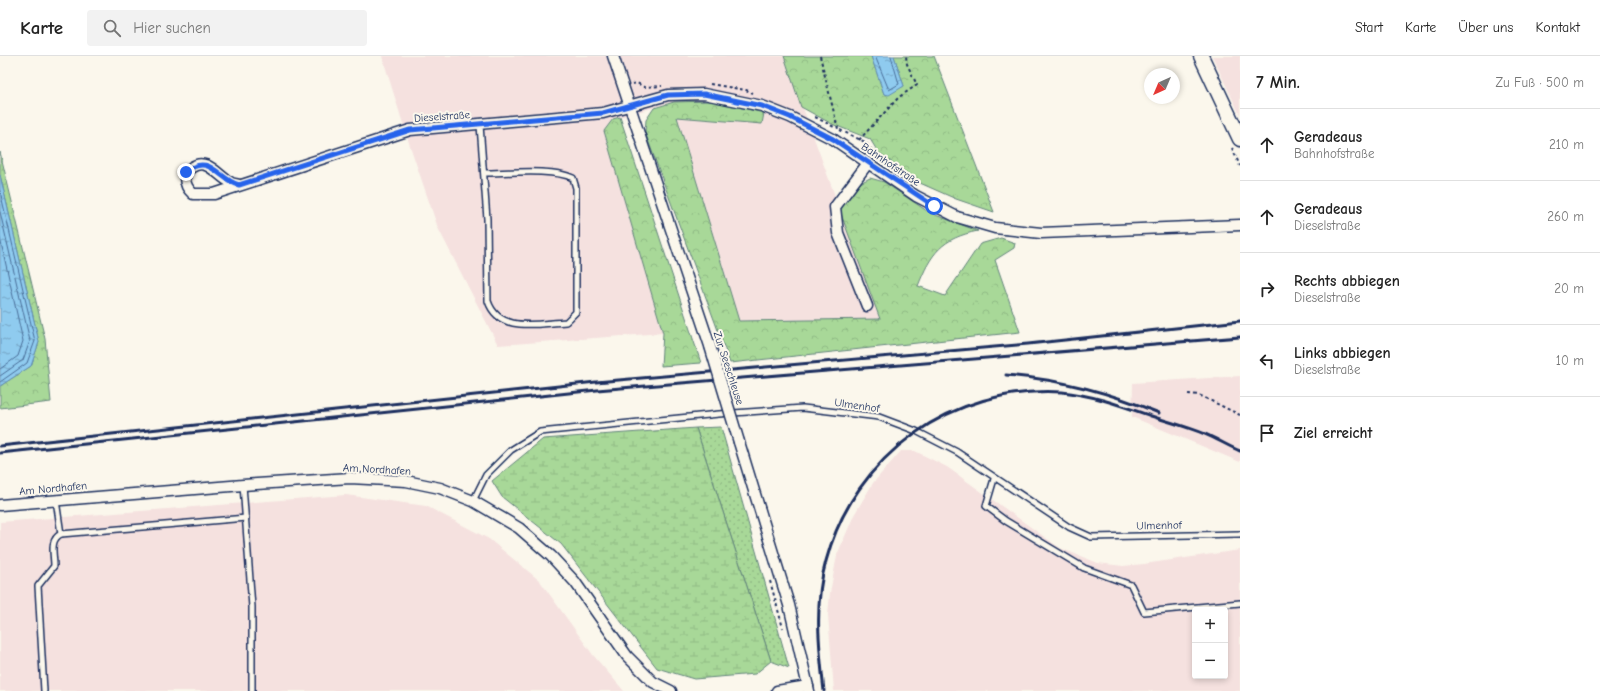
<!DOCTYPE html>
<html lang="de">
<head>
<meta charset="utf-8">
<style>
	body { margin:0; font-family:"Comic Neue",sans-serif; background:#f2f2f2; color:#222 }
	.controls { position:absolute; right:12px; bottom:12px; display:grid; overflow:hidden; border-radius:4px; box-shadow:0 2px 6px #0003 }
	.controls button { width:36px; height:36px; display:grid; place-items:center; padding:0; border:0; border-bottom:1px solid #e0e0e0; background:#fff; color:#222; font:20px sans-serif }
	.compass { position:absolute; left:1144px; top:12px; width:36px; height:36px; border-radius:50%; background:#fff; box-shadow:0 2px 6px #0003; rotate:224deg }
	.stop { position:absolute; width:12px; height:12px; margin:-9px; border:3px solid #2563eb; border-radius:50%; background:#fff }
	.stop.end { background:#2563eb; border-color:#fff; box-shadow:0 1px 4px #0008 }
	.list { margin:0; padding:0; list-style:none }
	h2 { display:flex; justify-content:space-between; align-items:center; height:52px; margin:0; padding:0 16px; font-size:17px }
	h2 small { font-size:13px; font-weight:400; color:#767676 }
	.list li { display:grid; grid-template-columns:26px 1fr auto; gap:12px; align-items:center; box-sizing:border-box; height:72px; padding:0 16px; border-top:1px solid #e0e0e0 }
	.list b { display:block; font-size:15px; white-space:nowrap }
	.list p { margin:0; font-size:13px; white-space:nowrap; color:#767676 }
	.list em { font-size:13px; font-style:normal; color:#767676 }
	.icon { flex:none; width:22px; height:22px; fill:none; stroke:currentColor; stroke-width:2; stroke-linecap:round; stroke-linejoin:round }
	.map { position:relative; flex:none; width:1240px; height:635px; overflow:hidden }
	header { display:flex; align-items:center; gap:24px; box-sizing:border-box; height:56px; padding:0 20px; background:#fff; border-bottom:1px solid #e0e0e0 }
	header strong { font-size:19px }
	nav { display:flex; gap:22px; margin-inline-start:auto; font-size:14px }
	.search { width:280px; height:36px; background:#f2f2f2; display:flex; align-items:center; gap:10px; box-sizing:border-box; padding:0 14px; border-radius:4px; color:#767676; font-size:15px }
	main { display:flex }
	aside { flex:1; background:#fff }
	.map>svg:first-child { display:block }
	.built { fill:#f5e1df; fill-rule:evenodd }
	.grass { fill:url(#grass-dots); stroke:#62847b }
	.forest { fill:url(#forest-crowns); stroke:#62847b }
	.wetland { fill:url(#wetland-marsh); stroke:#62847b }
	.water { fill:url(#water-ripples); stroke:#618db5 }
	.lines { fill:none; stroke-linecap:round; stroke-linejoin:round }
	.shore { stroke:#496d98; stroke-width:1 }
	.lane-casing { stroke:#1b2f5e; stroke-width:8 }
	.street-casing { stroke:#1b2f5e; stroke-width:13 }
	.secondary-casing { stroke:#1b2f5e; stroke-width:17 }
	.path { stroke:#1b2f5e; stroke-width:2; stroke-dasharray:3 3; stroke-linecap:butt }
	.lane { stroke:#fbf7ec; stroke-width:5 }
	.street { stroke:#fbf7ec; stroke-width:10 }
	.secondary { stroke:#fbf7ec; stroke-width:14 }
	.rail { stroke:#1b2f5e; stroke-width:3 }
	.street-bridge-casing { stroke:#1b2f5e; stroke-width:13; stroke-linecap:butt }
	.street-bridge { stroke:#fbf7ec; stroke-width:10 }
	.route { stroke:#2563eb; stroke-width:5 }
	.labels { text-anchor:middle; stroke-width:4; stroke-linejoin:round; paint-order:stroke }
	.street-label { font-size:11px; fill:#1b2f5e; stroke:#fbf7ec }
</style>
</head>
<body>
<header>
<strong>Karte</strong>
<div class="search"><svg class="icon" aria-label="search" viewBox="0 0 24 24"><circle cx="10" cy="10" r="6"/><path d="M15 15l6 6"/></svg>Hier suchen</div>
<nav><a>Start</a><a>Karte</a><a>Über uns</a><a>Kontakt</a></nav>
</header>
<main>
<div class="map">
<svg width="1240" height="635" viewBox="0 0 1240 635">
	<defs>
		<pattern id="grass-dots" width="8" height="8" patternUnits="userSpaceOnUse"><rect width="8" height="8" fill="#a8d898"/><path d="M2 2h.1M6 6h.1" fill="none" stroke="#90ba85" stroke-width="1.8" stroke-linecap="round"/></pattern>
		<pattern id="forest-crowns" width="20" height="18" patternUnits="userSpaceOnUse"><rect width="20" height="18" fill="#a8d898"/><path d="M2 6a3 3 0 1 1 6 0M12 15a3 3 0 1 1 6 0" fill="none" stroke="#90ba85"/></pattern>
		<pattern id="wetland-marsh" width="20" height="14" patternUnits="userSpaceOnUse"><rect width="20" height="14" fill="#a8d898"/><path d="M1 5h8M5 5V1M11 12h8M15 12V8" fill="none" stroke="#90ba85"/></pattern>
		<pattern id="water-ripples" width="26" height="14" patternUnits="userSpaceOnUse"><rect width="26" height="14" fill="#8fcbef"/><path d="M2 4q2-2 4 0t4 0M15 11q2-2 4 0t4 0" fill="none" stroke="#74a5c5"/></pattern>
	</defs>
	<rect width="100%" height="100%" fill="#fbf7ec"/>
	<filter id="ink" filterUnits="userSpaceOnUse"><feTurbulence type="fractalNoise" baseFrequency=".025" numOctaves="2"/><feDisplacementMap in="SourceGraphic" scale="8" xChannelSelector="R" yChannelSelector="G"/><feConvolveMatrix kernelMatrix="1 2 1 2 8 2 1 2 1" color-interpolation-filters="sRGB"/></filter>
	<g filter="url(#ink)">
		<g class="built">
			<path d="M 382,0 L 784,0 L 880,263 L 739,265 L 677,61 L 762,68 L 712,45 L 674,46 L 613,63 L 604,75 L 663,277 L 498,289 L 438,172 L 409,87 Z"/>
			<path d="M 1212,0 L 1240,0 L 1240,59 Z"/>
			<path d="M 1240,320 L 1240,406 L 1132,361 L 1133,327 Z"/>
			<path d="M 901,395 L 915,395 L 947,411 L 1060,492 L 1098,507 L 1123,510 L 1144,508 L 1240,494 L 1240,635 L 834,635 L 828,559 L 830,537 L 837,499 L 854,459 L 873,427 ZM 1195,554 L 1225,554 L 1225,620 L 1195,620 Z"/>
			<path d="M 346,439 L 426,450 L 489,483 L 540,525 L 593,599 L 624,635 L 0,635 L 0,466 Z"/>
		</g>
		<path class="grass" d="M 721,371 L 789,612 L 771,605 L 696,372 Z"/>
		<g class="forest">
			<path d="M 784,0 L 871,0 L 884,38 L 904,30 L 894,0 L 934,0 L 994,156 L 956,143 L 920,127 L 878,96 L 870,83 L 832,68 L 801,51 Z"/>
			<path d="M 712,45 L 764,57 L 762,68 L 677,61 L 739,265 L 880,263 L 838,150 L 858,128 L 870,122 L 884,126 L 930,157 L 978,175 C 942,182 931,197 918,230 L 945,240 L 980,188 L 1001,182 L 1015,187 L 1014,192 L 995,204 L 1020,276 L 730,307 L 645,76 L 646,64 L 654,52 L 674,46 Z"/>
			<path d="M 620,61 L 701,307 L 661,310 L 663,277 L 604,75 L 613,63 Z"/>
			<path d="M 0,96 L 45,283 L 51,346 L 0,352 L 0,330 L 31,310 L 39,286 L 0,119 Z"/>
		</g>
		<path class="wetland" d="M 696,372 L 771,605 L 755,618 L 694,623 L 657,612 L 561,488 L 502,441 L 492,425 L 543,383 Z"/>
		<g class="water">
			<path d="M 871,0 L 894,0 L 904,30 L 889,39 L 884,38 Z"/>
			<path d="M 0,119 L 39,286 L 31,310 L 0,330 Z"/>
		</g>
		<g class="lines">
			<g class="shore">
				<path d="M 875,0 L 889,34 L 899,28 L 891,0"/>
				<path d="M 0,135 L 35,285 L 27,307 L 0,326"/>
				<path d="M 0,156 L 30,285 L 23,304 L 0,320"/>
				<path d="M 0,182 L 23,285 L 18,300 L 0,313"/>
			</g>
			<defs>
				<g id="lane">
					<path d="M 480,69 L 487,163 L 488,245 C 499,278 538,267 566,266 L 576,256 L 576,132 L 573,122 C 553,112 507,117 484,117"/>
					<path d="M 994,423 L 986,450 L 1006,465 L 1084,512 L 1131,529 L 1144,556 L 1240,547"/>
					<path d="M 243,429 L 252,551 L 252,635"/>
					<path d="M 56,444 L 61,478"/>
					<path d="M 473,445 L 486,419 L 511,394 L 540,376 L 719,358 L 803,352 L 879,361 L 916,375 L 957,396 L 1069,471 L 1091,481 L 1240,478"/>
					<path d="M 44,635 L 38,530 L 54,510 C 54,498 49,484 61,478 L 246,462"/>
				</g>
				<g id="street">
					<path d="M 613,0 L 710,290"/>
					<path d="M 239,129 C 236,128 232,128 230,126 C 218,120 207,101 192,111 C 188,114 185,117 185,121 C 185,129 188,133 193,138 L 214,138 L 410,74 L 603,57 L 668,39 L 704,38 L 762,50 L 790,61 L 833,83 L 916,140 L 957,161 L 995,172 L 1041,177 L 1240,169"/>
					<path d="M 867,250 L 838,177 L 835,151 L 868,107"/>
					<path d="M 739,386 L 789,549 L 809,635"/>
					<path d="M 0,449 L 243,429 L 350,422 L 406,425 L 440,432 L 473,445 L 519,472 L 551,500 L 575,526 L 627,600 L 653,626 L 671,635"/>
					<path d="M 777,635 L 808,630"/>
				</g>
				<path id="secondary" d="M 1201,0 L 1240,83"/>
			</defs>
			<use href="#lane" class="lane-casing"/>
			<use href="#street" class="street-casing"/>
			<use href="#secondary" class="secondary-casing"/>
			<g class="path">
				<path d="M 820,0 L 838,73"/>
				<path d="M 632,28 L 637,27 L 644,31 L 662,30"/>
				<path d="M 710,28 L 746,34 L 753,37"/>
				<path d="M 815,61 L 836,72"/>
				<path d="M 840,74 L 865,86 L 874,97 L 891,109"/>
				<path d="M 859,84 L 899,41 L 917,29 L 907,8 L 906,0"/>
				<path d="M 1232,92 L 1240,110"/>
				<path d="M 1188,338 L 1199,339 L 1240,359"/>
				<path d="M 770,525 L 783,572"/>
			</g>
			<use href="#lane" class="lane"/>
			<use href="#street" class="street"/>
			<use href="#secondary" class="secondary"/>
			<g class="rail">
				<path d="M 1006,319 C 1060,323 1109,336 1159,357"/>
				<path d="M 0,390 L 596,326 L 1028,288 L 1240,265"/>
				<path d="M 0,397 L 597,334 L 1240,281"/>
				<path d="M 824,635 C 819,592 814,547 826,505 C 854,399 953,329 1062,336 C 1093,339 1122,350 1151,360 C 1169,366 1188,371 1205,378 C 1217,383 1228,390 1240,395"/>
			</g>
			<defs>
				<path id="street-bridge" d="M 710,290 L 739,386"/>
			</defs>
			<use href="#street-bridge" class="street-bridge-casing"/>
			<use href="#street-bridge" class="street-bridge"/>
		</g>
	</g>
	<g class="lines" filter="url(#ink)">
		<path class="route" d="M 186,116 C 209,96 219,124 239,129 L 410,74 L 603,57 L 668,39 L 704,38 L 762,50 L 790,61 L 833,83 L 934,150"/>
	</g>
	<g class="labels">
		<g class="street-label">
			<text transform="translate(442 60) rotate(-4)" y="4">Dieselstraße</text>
			<text transform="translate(891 108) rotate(34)" y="4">Bahnhofstraße</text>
			<text transform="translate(729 312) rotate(72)" y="4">Zur Seeschleuse</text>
			<text transform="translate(857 349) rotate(8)" y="4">Ulmenhof</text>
			<text transform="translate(377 413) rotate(3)" y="4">Am Nordhafen</text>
			<text transform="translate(53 432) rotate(-5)" y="4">Am Nordhafen</text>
			<text transform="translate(1159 469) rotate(-1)" y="4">Ulmenhof</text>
		</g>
	</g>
</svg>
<div class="controls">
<button>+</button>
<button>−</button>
</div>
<svg class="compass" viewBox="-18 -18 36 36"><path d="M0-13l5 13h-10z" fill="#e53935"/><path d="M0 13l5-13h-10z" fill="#767676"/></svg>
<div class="stop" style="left:934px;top:150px"></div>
<div class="stop end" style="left:186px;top:116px"></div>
</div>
<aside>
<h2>7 Min.<small>Zu Fuß · 500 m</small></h2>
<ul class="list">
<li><svg class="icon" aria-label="ahead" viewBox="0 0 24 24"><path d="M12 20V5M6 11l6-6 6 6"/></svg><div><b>Geradeaus</b><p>Bahnhofstraße</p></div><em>210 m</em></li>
<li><svg class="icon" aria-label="ahead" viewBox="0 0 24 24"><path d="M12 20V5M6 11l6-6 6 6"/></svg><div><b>Geradeaus</b><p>Dieselstraße</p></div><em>260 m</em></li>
<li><svg class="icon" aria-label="right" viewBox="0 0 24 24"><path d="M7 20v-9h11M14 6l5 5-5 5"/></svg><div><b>Rechts abbiegen</b><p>Dieselstraße</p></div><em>20 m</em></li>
<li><svg class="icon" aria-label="left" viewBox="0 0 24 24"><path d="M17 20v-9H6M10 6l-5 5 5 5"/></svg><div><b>Links abbiegen</b><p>Dieselstraße</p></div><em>10 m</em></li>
<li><svg class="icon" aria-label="arrive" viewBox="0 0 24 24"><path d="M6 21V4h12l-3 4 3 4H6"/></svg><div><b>Ziel erreicht</b></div></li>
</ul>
</aside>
</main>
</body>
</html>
